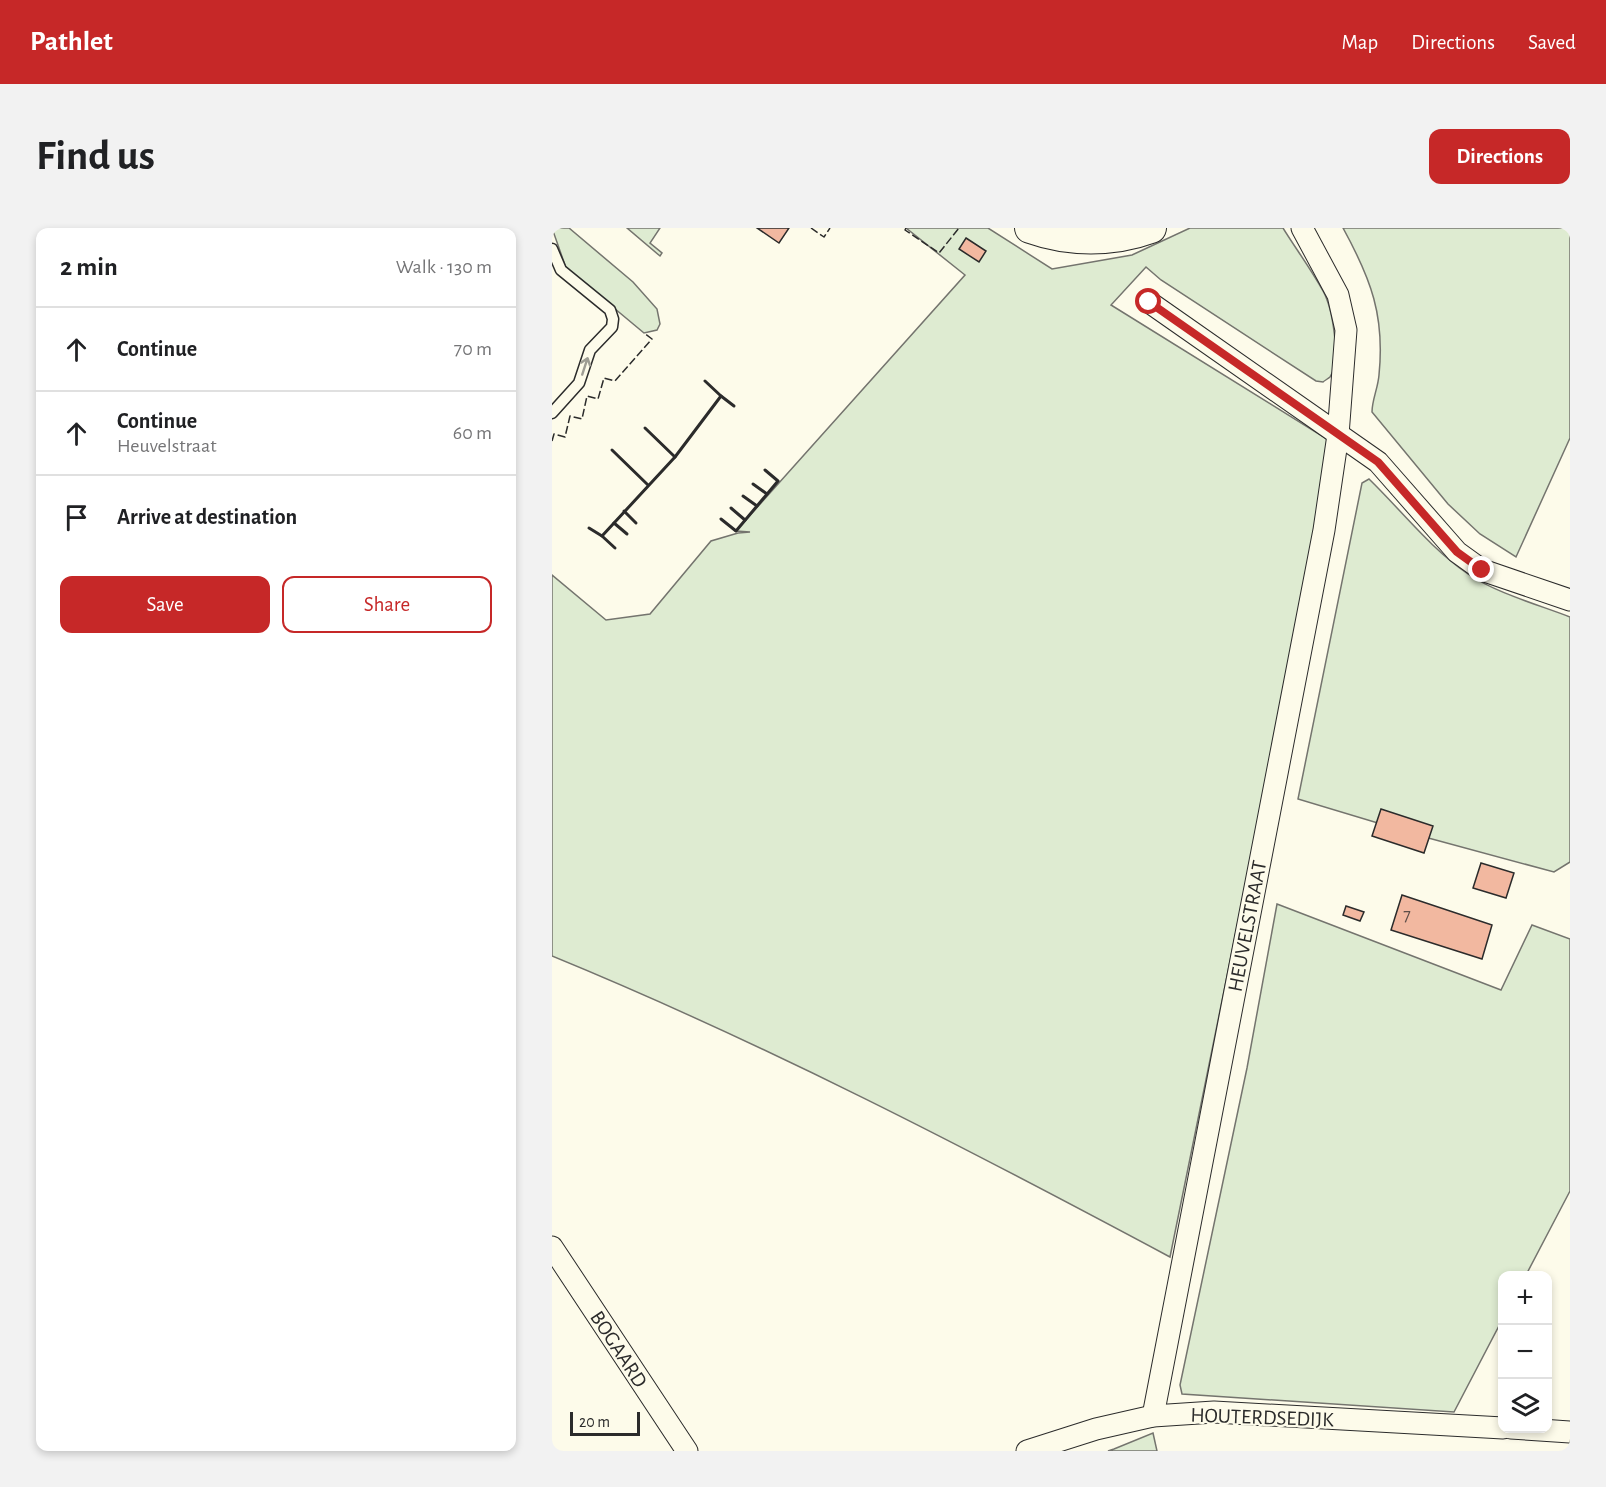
<!DOCTYPE html>
<html lang="en">
<head>
<meta charset="utf-8">
<style>
	body { margin:0; font-family:"Alegreya Sans",sans-serif; background:#f2f2f2; color:#202124 }
	.controls { position:absolute; right:18px; bottom:18px; display:grid; overflow:hidden; border-radius:12px; box-shadow:0 3px 9px #0003 }
	.controls button { width:54px; height:54px; display:grid; place-items:center; padding:0; border:0; border-bottom:2px solid #e0e0e0; background:#fff; color:#202124; font:30px sans-serif }
	.scale { position:absolute; left:18px; bottom:15px; width:70px; box-sizing:border-box; padding-left:6px; border:3px solid #2b2b2b; border-top:0; font-size:16px; line-height:21px; white-space:nowrap; color:#2b2b2b; -webkit-text-stroke:4px #fdfbea; paint-order:stroke }
	.stop { position:absolute; width:18px; height:18px; margin:-14px; border:4px solid #c62828; border-radius:50%; background:#fff }
	.stop.end { background:#c62828; border-color:#fff; box-shadow:0 2px 6px #0008 }
	.list { margin:0; padding:0; list-style:none }
	h2 { display:flex; justify-content:space-between; align-items:center; height:78px; margin:0; padding:0 24px; font-size:26px }
	h2 small { font-size:20px; font-weight:400; color:#757577 }
	.list li { display:grid; grid-template-columns:39px 1fr auto; gap:18px; align-items:center; box-sizing:border-box; height:84px; padding:0 24px; border-top:2px solid #e0e0e0 }
	.list b { display:block; font-size:22px; white-space:nowrap }
	.list p { margin:0; font-size:20px; white-space:nowrap; color:#757577 }
	.list em { font-size:20px; font-style:normal; color:#757577 }
	.actions { display:flex; gap:12px; padding:18px 24px }
	.actions a { flex:1; padding:14px 0; border:2px solid #c62828; border-radius:12px; text-align:center; font-size:21px; color:#c62828 }
	.actions .main { background:#c62828; color:#fff }
	.icon { flex:none; width:33px; height:33px; fill:none; stroke:currentColor; stroke-width:2; stroke-linecap:round; stroke-linejoin:round }
	.map { position:relative; flex:none; width:1018px; height:1223px; overflow:hidden; border-radius:12px }
	header { display:flex; align-items:center; gap:36px; box-sizing:border-box; height:84px; padding:0 30px; background:#c62828; color:#fff }
	header strong { font-size:28px }
	nav { display:flex; gap:33px; margin-inline-start:auto; font-size:21px }
	.intro { display:flex; align-items:center; justify-content:space-between; box-sizing:border-box; height:144px; padding:0 36px }
	h1 { margin:0; font-size:42px }
	.button { padding:15px 27px; border-radius:12px; background:#c62828; color:#fff; font-size:21px; font-weight:700 }
	main { display:flex; gap:36px; padding:0 36px }
	aside { flex:1; background:#fff; border-radius:12px; box-shadow:0 3px 9px #0003 }
	.map>svg:first-child { display:block }
	.green { fill:#deebd1; stroke:#74746e; stroke-width:1.5 }
	.building { fill:#f2b8a0; stroke:#2b2b2b; stroke-width:1.5 }
	.lines { fill:none; stroke-linecap:round; stroke-linejoin:round }
	.lane-casing { stroke:#2b2b2b; stroke-width:13 }
	.street-casing { stroke:#2b2b2b; stroke-width:23 }
	.secondary-casing { stroke:#2b2b2b; stroke-width:32 }
	.lane { stroke:#fdfbea; stroke-width:10 }
	.street { stroke:#fdfbea; stroke-width:21 }
	.secondary { stroke:#fdfbea; stroke-width:30 }
	.fence { stroke:#2b2b2b; stroke-width:1.5; stroke-dasharray:8 3; stroke-linecap:butt }
	.wall { stroke:#2b2b2b; stroke-width:3 }
	.oneway { stroke:#9e9d94 }
	.route { stroke:#c62828; stroke-width:8 }
	.labels { text-anchor:middle; stroke-width:4.5; stroke-linejoin:round; paint-order:stroke }
	.number-label { font-size:18px; fill:#5d4e48 }
	.street-label { font-size:21px; fill:#2b2b2b; stroke:#fdfbea }
</style>
</head>
<body>
<header>
<strong>Pathlet</strong>
<nav><a>Map</a><a>Directions</a><a>Saved</a></nav>
</header>
<div class="intro"><h1>Find us</h1><a class="button">Directions</a></div>
<main>
<aside>
<h2>2 min<small>Walk · 130 m</small></h2>
<ul class="list">
<li><svg class="icon" aria-label="ahead" viewBox="0 0 24 24"><path d="M12 20V5M6 11l6-6 6 6"/></svg><div><b>Continue</b></div><em>70 m</em></li>
<li><svg class="icon" aria-label="ahead" viewBox="0 0 24 24"><path d="M12 20V5M6 11l6-6 6 6"/></svg><div><b>Continue</b><p>Heuvelstraat</p></div><em>60 m</em></li>
<li><svg class="icon" aria-label="arrive" viewBox="0 0 24 24"><path d="M6 21V4h12l-3 4 3 4H6"/></svg><div><b>Arrive at destination</b></div></li>
</ul>
<div class="actions"><a class="main">Save</a><a>Share</a></div>
</aside>
<div class="map">
<svg width="1018" height="1223" viewBox="0 0 1018 1223">
	<rect width="100%" height="100%" fill="#fdfbea"/>
	<g class="green">
		<path d="M 0,0 L 17,0 L 81,54 L 105,81 L 108,96 L 105,102 L 92,105 L 14,40 Z"/>
		<path d="M 75,0 L 108,0 L 98,15 L 110,25 L 108,28 Z"/>
		<path d="M 354,0 L 436,0 L 500,41 L 580,27 L 638,0 L 731,0 C 744,21 759,41 771,63 C 780,79 790,133 778,149 C 777,150 772,153 771,154 L 764,153 L 609,52 L 594,39 L 559,77 L 783,216 L 618,1029 C 416,921 212,815 0,728 L 0,347 L 54,392 L 98,386 L 159,313 L 186,305 L 198,304 L 184,303 L 413,47 Z"/>
		<path d="M 791,0 L 1018,0 L 1018,210 L 964,329 L 928,306 L 896,276 L 820,184 C 820,172 826,160 827,147 C 833,88 819,51 791,0 Z"/>
		<path d="M 817,251 C 850,283 878,320 916,346 C 944,365 987,377 1018,389 L 1018,634 L 1002,644 L 869,608 L 746,571 L 810,255 Z"/>
		<path d="M 725,676 L 949,762 L 980,697 L 1018,711 L 1018,963 L 974,1047 L 951,1048 L 950,1092 L 902,1184 L 630,1166 L 628,1157 L 695,840 Z"/>
		<path d="M 601,1205 L 605,1223 L 556,1223 L 562,1221 Z"/>
	</g>
	<g class="building">
		<path d="M 205,0 L 237,0 L 227,15 Z"/>
		<path d="M 414,10 L 434,23 L 427,34 L 407,21 Z"/>
		<path d="M 829,581 L 881,598 L 872,625 L 820,608 Z"/>
		<path d="M 929,635 L 962,645 L 954,670 L 921,660 Z"/>
		<path d="M 850,667 L 940,697 L 930,731 L 839,702 Z"/>
		<path d="M 794,678 L 812,684 L 808,693 L 791,687 Z"/>
	</g>
	<g class="lines">
		<defs>
			<path id="lane" d="M 0,21 L 9,42 L 58,82 L 61,91 L 60,99 L 38,122 L 27,155 L 0,185"/>
			<g id="street">
				<path d="M 597,74 L 826,234 L 905,324 L 930,342 L 1018,372"/>
				<path d="M 0,1019 L 135,1223"/>
				<path d="M 601,1188 L 772,302 L 786,207 L 794,102 L 786,67 L 750,0"/>
				<path d="M 959,1200 L 1018,1204"/>
				<path d="M 475,1223 L 544,1201 L 601,1188 L 662,1184 L 951,1200"/>
			</g>
			<path id="secondary" d="M 478,0 C 517,14 561,14 599,0"/>
		</defs>
		<use href="#lane" class="lane-casing"/>
		<use href="#street" class="street-casing"/>
		<use href="#secondary" class="secondary-casing"/>
		<use href="#lane" class="lane"/>
		<use href="#street" class="street"/>
		<use href="#secondary" class="secondary"/>
		<g class="fence">
			<path d="M 259,0 L 272,9 L 278,0"/>
			<path d="M 354,0 L 353,2 L 387,25 L 407,0"/>
			<path d="M 0,213 L 2,206 L 13,209 L 18,188 L 30,191 L 35,168 L 46,171 L 52,150 L 63,153 L 100,111 L 92,105"/>
		</g>
		<g class="wall">
			<path d="M 169,168 L 182,178"/>
			<path d="M 93,200 L 123,229"/>
			<path d="M 60,222 L 96,257"/>
			<path d="M 201,256 L 215,266"/>
			<path d="M 191,268 L 205,278"/>
			<path d="M 179,280 L 193,292"/>
			<path d="M 72,283 L 84,295"/>
			<path d="M 169,291 L 184,303 L 226,253 L 213,242"/>
			<path d="M 62,295 L 75,306"/>
			<path d="M 37,300 L 50,308 L 63,320"/>
			<path d="M 50,308 L 123,229 L 169,168 L 153,153"/>
		</g>
	</g>
	<defs><path id="oneway-shaft" d="M-6 0H5M1.5-3L5.5 0L1.5 3" fill="none" stroke-width="1.6" stroke-linecap="round" stroke-linejoin="round" transform="scale(1.5)"/></defs>
	<use class="oneway" href="#oneway-shaft" transform="translate(33 138) rotate(-72)"/>
	<g class="lines">
		<path class="route" d="M 597,74 L 826,234 L 905,324 L 930,342"/>
	</g>
	<g class="labels">
		<g class="number-label">
			<text x="855" y="693">7</text>
		</g>
		<g class="street-label">
			<text transform="translate(695 698) rotate(-79)" y="7">HEUVELSTRAAT</text>
			<text transform="translate(67 1121) rotate(57)" y="7">BOGAARD</text>
			<text transform="translate(710 1189) rotate(2)" y="7">HOUTERDSEDIJK</text>
		</g>
	</g>
</svg>
<div class="controls">
<button>+</button>
<button>−</button>
<button><svg class="icon" aria-label="layers" viewBox="0 0 24 24"><path d="M12 4l9 5-9 5-9-5zM3 14l9 5 9-5"/></svg></button>
</div>
<div class="scale">20 m</div>
<div class="stop" style="left:597px;top:74px"></div>
<div class="stop end" style="left:930px;top:342px"></div>
</div>
</main>
</body>
</html>
